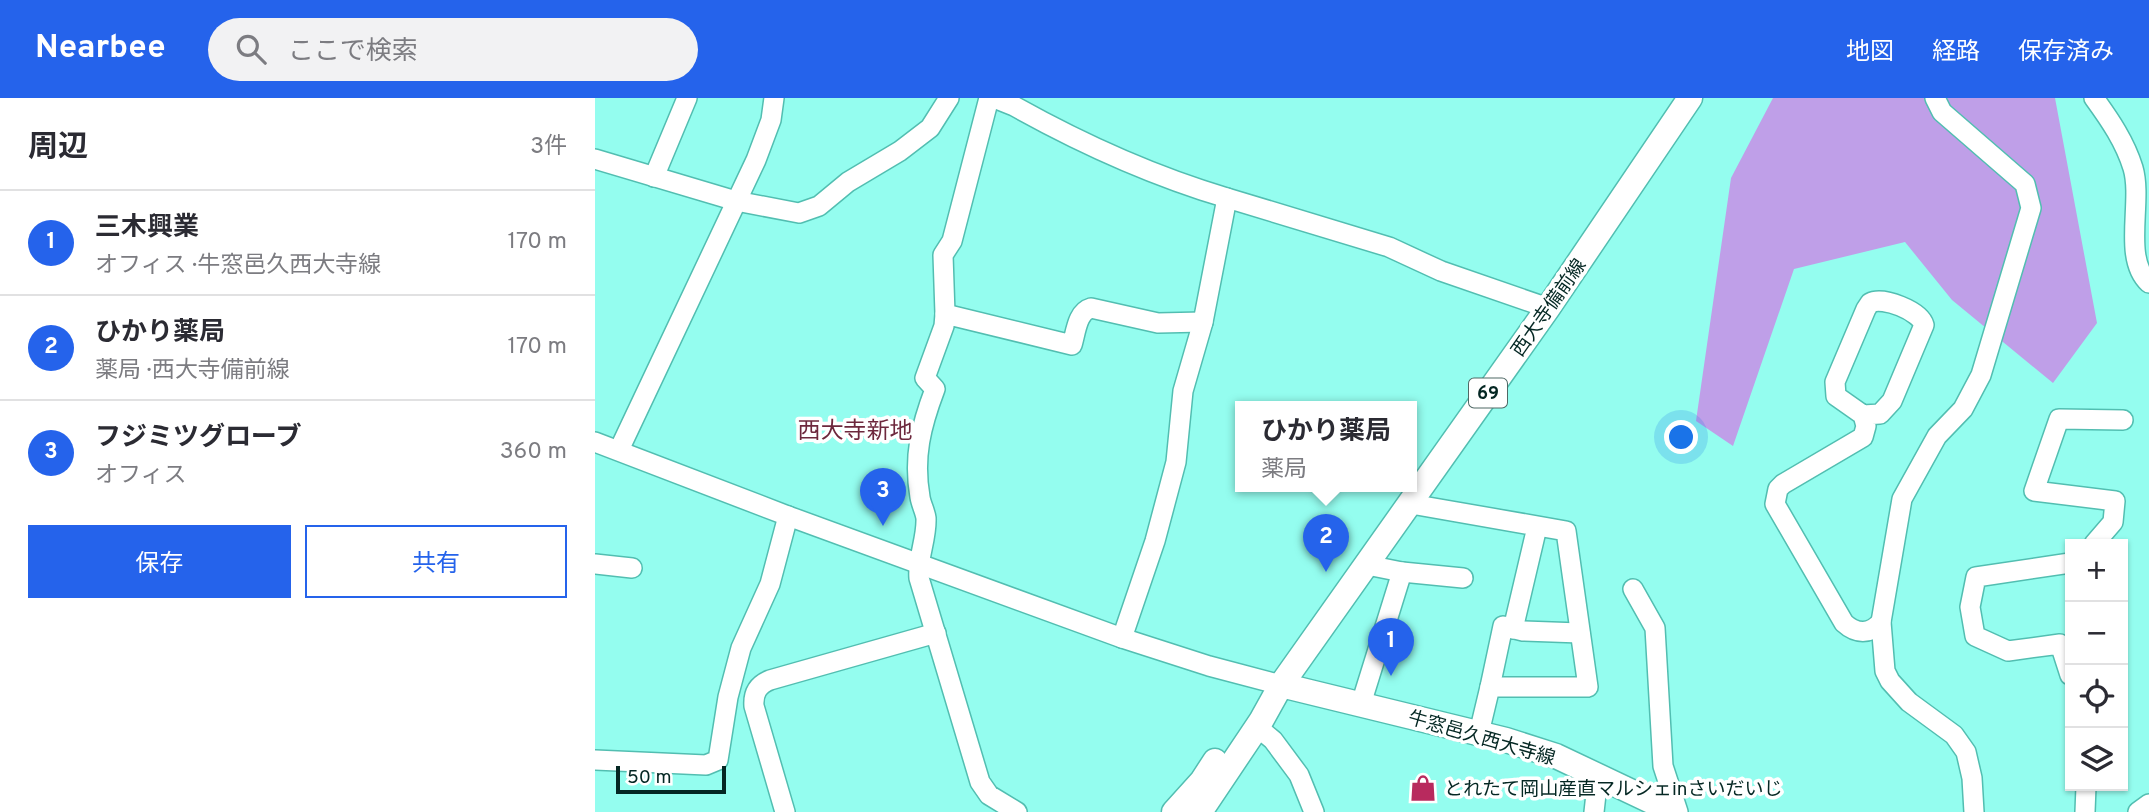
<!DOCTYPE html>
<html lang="ja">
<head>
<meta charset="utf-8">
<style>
	body { margin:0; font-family:Overpass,"Noto Sans JP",sans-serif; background:#f2f2f3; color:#2b2b33 }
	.controls { position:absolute; right:21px; bottom:21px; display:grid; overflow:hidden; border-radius:0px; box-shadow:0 2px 5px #0004 }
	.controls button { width:63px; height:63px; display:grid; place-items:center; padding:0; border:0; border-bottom:2px solid #e1e1e2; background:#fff; color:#2b2b33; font:35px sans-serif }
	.scale { position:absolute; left:21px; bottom:18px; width:110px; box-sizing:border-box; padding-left:7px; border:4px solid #042723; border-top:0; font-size:19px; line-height:24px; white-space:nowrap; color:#042723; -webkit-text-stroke:5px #fff; paint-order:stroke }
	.you { position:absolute; left:1087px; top:340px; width:24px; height:24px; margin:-18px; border:5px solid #fff; border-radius:50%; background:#1a73e8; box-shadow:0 0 0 10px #1a73e833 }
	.badge { display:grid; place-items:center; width:46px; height:46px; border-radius:50%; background:#2563eb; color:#fff; font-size:23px; font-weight:700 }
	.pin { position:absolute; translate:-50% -58px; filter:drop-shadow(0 2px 4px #0008) }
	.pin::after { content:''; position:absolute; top:37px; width:24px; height:21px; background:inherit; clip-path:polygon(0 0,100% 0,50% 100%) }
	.popup { position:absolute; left:640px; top:303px; width:182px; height:91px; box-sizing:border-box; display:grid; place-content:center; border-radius:0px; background:#fff; filter:drop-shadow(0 2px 5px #0005); font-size:23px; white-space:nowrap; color:#7c7c81 }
	.popup b { font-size:26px; color:#2b2b33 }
	.popup::after { content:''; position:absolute; left:50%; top:100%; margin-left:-14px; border:14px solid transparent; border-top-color:#fff }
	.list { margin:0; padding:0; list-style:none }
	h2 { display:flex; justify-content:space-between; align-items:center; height:91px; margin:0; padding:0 28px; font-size:30px }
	h2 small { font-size:23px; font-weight:400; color:#7c7c81 }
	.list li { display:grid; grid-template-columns:46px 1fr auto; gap:21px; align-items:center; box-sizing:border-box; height:105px; padding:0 28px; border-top:2px solid #e1e1e2 }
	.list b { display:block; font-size:26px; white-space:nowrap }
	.list p { margin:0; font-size:23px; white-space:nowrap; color:#7c7c81 }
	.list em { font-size:23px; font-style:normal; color:#7c7c81 }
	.actions { display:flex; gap:14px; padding:21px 28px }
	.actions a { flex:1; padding:16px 0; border:2px solid #2563eb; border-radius:0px; text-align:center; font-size:24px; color:#2563eb }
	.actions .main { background:#2563eb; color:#fff }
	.icon { flex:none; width:38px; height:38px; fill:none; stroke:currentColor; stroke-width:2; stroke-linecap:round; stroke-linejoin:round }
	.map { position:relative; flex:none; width:1554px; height:714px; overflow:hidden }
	header { display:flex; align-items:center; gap:42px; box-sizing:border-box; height:98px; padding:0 35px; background:#2563eb; color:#fff }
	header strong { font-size:33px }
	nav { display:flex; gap:38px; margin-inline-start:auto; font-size:24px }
	.search { width:490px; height:63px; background:#f2f2f3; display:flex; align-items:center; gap:18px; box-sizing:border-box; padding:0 24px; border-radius:38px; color:#7c7c81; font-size:26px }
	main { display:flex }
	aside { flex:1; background:#fff }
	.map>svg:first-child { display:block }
	.forest { fill:#bf9fe8 }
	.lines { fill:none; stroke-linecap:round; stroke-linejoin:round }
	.minor-casing { stroke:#52beb1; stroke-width:22 }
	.major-casing { stroke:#52beb1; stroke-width:27 }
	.minor { stroke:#fff; stroke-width:19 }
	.major { stroke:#fff; stroke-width:24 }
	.labels { text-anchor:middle; stroke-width:7; stroke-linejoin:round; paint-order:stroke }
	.shield { fill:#fff; stroke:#4f6865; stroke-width:2 }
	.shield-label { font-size:18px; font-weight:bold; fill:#042723 }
	.street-label { font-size:19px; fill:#042723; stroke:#fff }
	.poi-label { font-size:19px; fill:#042723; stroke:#fff; text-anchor:start }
	.quarter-label { font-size:23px; fill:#6d283d; stroke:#fff }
</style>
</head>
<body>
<header>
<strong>Nearbee</strong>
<div class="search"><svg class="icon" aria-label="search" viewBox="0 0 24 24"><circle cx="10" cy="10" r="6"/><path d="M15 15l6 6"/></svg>ここで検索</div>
<nav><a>地図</a><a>経路</a><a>保存済み</a></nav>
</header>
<main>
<aside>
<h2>周辺<small>3件</small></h2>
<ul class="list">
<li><span class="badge">1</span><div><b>三木興業</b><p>オフィス · 牛窓邑久西大寺線</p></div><em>170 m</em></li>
<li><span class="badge">2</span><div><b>ひかり薬局</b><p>薬局 · 西大寺備前線</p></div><em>170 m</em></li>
<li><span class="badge">3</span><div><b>フジミツグローブ</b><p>オフィス</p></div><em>360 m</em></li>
</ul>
<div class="actions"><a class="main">保存</a><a>共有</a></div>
</aside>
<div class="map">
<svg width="1554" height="714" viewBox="0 0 1554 714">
	<rect width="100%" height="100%" fill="#94fdef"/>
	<path class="forest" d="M 1178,0 L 1460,0 L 1502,225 L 1458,285 L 1357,202 L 1310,144 L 1199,171 L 1138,348 L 1101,323 L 1136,80 Z"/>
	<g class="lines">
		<defs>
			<g id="minor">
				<path d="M 399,0 L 419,8 C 487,46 558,78 632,100 L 608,224 L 588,293 L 581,364 L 560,443 L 527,540"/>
				<path d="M 1340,0 L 1347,14 L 1430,86 L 1436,110 L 1386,277 L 1368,311 L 1342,338 L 1307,401 L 1286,524 L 1290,573 L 1295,583 L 1314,604 L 1359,637 L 1371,654 L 1377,680 L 1379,714"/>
				<path d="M 1499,0 C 1515,22 1530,44 1538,70 C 1548,104 1527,160 1554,185"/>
				<path d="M 0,61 L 141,103 L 204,115 L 224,108 L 253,84 L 305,53 L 335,30 L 354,0"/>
				<path d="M 59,79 L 92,0"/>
				<path d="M 632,100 L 794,149 L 846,173 L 953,210"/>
				<path d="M 350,216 L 348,157 L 357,143 L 394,0"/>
				<path d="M 1268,317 L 1241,298 L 1240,284 L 1271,211 L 1275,205 C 1288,198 1325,213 1329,227 L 1297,303 L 1285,316 L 1268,317 L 1271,328 L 1268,339 L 1188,386 L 1183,391 L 1180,406 L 1249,525 C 1261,536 1275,537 1286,524"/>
				<path d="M 0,344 L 193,418 L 527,540 L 614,568 L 686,587"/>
				<path d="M 24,352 L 161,62 L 176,22 L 179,0"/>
				<path d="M 816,406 L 971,433 L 993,589 L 895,589 L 884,635"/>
				<path d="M 1499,446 L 1518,424 L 1520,403 L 1439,393 L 1464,321 L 1528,322"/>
				<path d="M 1475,465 L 1381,479 L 1375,509 L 1380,538 L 1413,553 L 1465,546 L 1475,577"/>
				<path d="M 0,466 L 37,470"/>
				<path d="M 807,474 L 868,480"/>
				<path d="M 1038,491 L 1060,530 L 1068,668 L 1083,714"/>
				<path d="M 918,531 L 942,429"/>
				<path d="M 895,589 L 908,528 L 928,533 L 985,535"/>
				<path d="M 766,606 L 807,474 L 772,467"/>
				<path d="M 662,629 L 678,642 L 704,677 L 719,714"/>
				<path d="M 0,662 L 111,667 L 123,662 L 133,599 L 146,550 L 175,486 L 193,418"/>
				<path d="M 190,714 L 159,608 C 158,595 163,587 175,582 L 341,535"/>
				<path d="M 422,714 L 394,697 L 385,684 L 324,480 C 322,460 332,441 331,420 C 330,413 326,406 325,399 C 318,359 326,328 340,291 L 330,280 L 349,228 L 350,216 L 477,247 C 481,234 482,214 496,210 L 563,225 L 608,224"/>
				<path d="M 999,714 L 1003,678"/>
				<path d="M 1490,714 L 1491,688"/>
				<path d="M 1543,714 L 1554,706"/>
			</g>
			<g id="major">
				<path d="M 686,587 L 911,642 L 961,658 L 1079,714"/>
				<path d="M 579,714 L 607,683 L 620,663"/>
				<path d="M 605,714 L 666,623 L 686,587 L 953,210 L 1095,0"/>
			</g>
		</defs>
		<use href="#minor" class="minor-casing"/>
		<use href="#major" class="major-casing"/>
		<use href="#minor" class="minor"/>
		<use href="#major" class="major"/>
	</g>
	<defs>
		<symbol id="shop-bare" viewBox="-9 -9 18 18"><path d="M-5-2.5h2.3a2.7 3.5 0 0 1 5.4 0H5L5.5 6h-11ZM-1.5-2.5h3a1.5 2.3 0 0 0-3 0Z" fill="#b82a5e" stroke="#fff" stroke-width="2.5" paint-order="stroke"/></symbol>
	</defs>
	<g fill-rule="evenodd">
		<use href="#shop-bare" x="809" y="671" width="38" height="38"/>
	</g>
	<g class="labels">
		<rect class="shield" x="874" y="280.5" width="38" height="29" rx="5"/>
		<g class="shield-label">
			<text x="893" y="301">69</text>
		</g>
		<g class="street-label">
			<text transform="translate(953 209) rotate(-55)" y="7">西大寺備前線</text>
			<text transform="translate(887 639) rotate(16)" y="7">牛窓邑久西大寺線</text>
		</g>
		<g class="poi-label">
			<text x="849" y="697">とれたて岡山産直マルシェinさいだいじ</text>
		</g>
		<g class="quarter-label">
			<text x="260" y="340">西大寺新地</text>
		</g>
	</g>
</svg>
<div class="controls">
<button>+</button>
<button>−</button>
<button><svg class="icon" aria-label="locate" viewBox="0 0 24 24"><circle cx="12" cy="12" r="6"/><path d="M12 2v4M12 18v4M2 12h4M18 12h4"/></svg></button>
<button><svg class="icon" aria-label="layers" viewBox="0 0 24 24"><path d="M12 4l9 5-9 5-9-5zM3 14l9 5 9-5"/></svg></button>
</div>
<div class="scale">50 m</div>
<div class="you"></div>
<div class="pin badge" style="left:796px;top:578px">1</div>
<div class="pin badge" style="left:731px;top:474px">2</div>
<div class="popup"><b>ひかり薬局</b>薬局</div>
<div class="pin badge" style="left:288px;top:428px">3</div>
</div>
</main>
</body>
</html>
